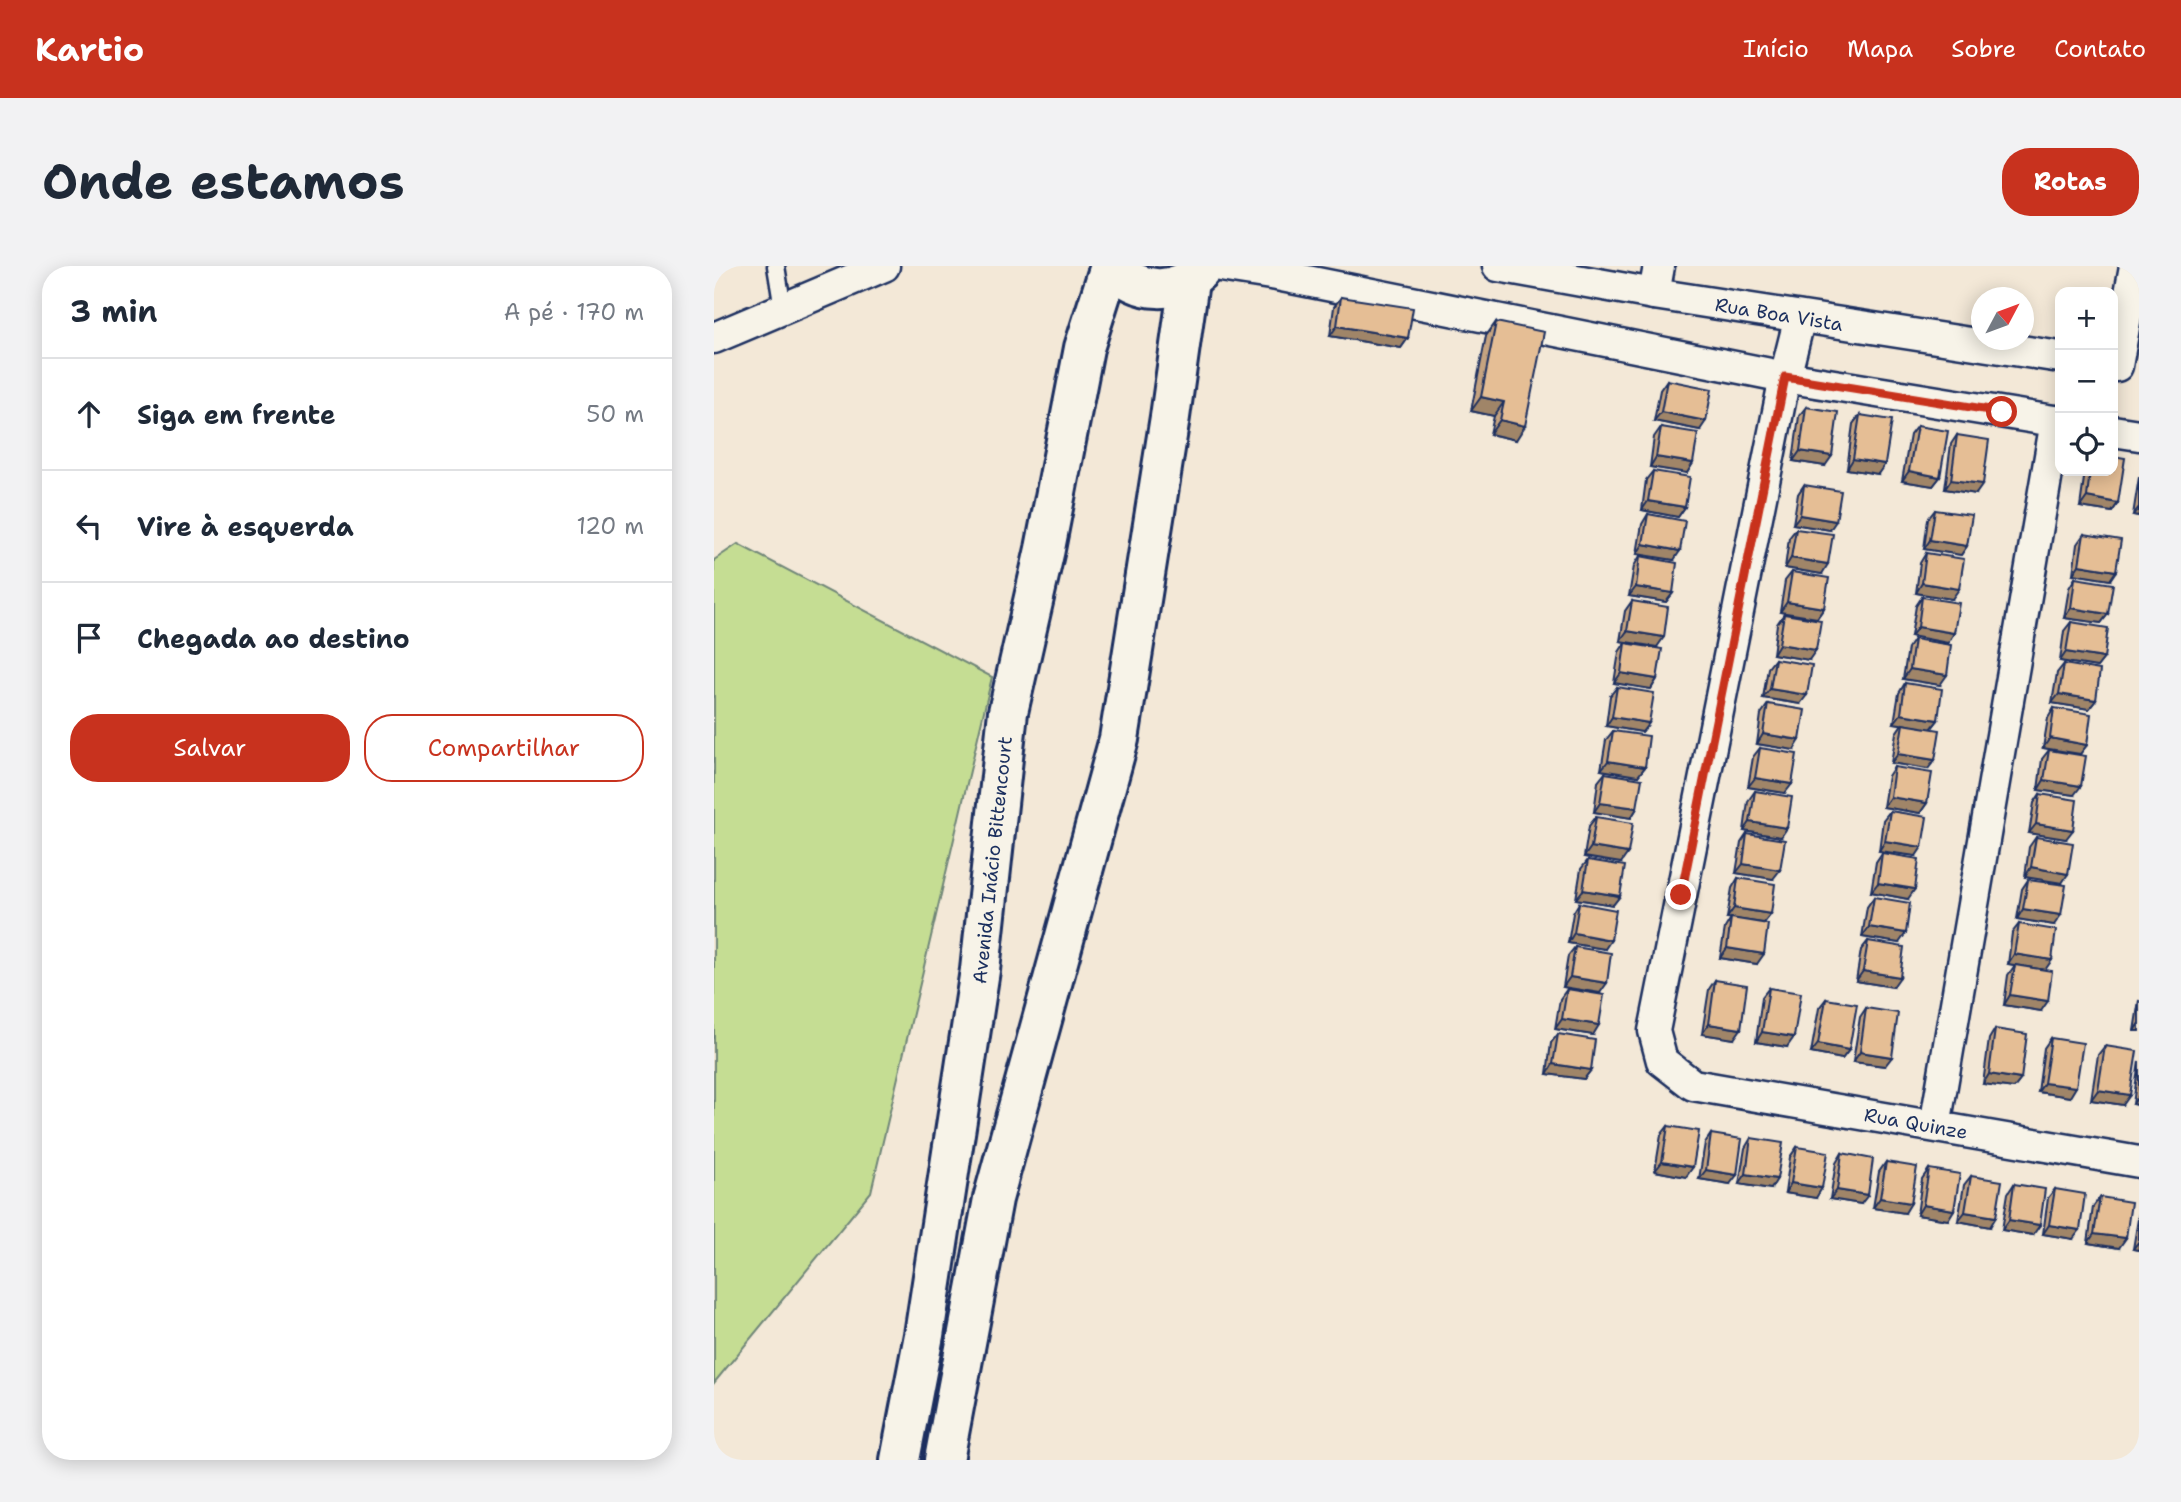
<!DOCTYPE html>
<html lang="pt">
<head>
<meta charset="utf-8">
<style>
	body { margin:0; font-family:"Shantell Sans",sans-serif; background:#f2f2f3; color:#1f2937 }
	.controls { position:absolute; right:21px; top:21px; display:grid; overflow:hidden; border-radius:14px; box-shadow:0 4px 18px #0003 }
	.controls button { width:63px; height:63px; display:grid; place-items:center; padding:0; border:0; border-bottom:2px solid #e0e1e3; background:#fff; color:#1f2937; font:35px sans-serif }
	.compass { position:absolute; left:1257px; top:21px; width:63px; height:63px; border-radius:50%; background:#fff; box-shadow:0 4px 18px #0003; rotate:49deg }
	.stop { position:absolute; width:21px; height:21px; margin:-16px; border:5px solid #c8321e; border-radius:50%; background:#fff }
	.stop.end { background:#c8321e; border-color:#fff; box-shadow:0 2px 7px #0008 }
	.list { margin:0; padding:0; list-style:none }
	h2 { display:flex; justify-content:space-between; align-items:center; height:91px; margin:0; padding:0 28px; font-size:30px }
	h2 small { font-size:23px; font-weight:400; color:#747a83 }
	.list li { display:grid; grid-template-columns:46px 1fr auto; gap:21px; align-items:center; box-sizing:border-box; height:112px; padding:0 28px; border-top:2px solid #e0e1e3 }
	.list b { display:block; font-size:26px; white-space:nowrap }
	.list em { font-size:23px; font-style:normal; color:#747a83 }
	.actions { display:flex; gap:14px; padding:21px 28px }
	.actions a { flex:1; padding:16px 0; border:2px solid #c8321e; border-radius:28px; text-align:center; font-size:24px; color:#c8321e }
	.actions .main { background:#c8321e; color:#fff }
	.icon { flex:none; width:38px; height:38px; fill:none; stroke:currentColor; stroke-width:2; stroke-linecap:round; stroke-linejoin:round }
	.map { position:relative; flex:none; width:1425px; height:1194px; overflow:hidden; border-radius:28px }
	header { display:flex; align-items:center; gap:42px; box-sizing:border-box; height:98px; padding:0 35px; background:#c8321e; color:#fff }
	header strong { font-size:33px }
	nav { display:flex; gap:38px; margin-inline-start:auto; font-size:24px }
	.intro { display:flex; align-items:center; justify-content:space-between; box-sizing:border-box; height:168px; padding:0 42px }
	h1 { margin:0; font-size:49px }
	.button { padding:18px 32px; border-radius:28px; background:#c8321e; color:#fff; font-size:24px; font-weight:700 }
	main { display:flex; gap:42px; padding:0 42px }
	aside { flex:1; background:#fff; border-radius:28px; box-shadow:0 4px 18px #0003 }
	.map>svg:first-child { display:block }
	.green { fill:#c5dd93; stroke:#708678; stroke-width:2 }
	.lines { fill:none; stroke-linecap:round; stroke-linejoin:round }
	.service-casing { stroke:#1b2f5e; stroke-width:21 }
	.minor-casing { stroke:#1b2f5e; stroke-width:35 }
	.tertiary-casing { stroke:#1b2f5e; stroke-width:44 }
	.service { stroke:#f7f3e8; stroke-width:16 }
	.minor { stroke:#f7f3e8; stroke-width:30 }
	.tertiary { stroke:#f7f3e8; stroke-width:38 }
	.wall { fill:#c5a380; stroke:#1b2f5e; stroke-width:2 }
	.shaded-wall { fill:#a08568; stroke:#1b2f5e; stroke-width:2 }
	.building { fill:#e5be95; stroke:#1b2f5e; stroke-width:2 }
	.route { stroke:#c8321e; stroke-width:9 }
	.labels { text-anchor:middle; stroke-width:7; stroke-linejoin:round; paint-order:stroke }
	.street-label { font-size:19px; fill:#1b2f5e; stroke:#f7f3e8 }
</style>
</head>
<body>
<header>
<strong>Kartio</strong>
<nav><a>Início</a><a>Mapa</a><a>Sobre</a><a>Contato</a></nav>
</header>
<div class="intro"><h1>Onde estamos</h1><a class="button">Rotas</a></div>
<main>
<aside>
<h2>3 min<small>A pé · 170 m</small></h2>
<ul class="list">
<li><svg class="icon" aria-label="ahead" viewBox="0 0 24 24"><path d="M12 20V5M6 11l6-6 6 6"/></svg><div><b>Siga em frente</b></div><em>50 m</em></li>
<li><svg class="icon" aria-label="left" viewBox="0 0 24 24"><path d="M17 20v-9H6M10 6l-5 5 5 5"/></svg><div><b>Vire à esquerda</b></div><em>120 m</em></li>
<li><svg class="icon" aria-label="arrive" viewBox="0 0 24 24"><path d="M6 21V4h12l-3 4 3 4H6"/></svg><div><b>Chegada ao destino</b></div></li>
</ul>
<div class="actions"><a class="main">Salvar</a><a>Compartilhar</a></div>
</aside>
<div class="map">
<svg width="1425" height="1194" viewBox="0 0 1425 1194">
	<rect width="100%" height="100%" fill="#f3e8d7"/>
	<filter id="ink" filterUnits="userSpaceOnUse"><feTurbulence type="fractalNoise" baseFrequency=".0143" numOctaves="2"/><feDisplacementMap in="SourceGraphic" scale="14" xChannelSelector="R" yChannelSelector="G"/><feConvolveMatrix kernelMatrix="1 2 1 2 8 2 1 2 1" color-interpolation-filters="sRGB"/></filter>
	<g filter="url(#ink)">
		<path class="green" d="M 24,278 L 278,411 L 157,926 L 0,1117 L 0,294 Z"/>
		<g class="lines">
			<defs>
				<path id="service" d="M 62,0 L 69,43"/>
				<g id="minor">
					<path d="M 506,0 L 563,9 L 1071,111 L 1346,156"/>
					<path d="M 784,0 L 940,28 L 1346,91"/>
					<path d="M 940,28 L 945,0"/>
					<path d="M 1086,51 L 1071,111 L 940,765 L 948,795 L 979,819 L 1425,896"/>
					<path d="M 0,72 L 170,0"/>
					<path d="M 1403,100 L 1421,0"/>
					<path d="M 1399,165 L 1425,169"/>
					<path d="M 1221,860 L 1342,155"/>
				</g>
				<g id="tertiary">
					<path d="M 398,0 C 424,28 464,31 490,0"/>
					<path d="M 186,1194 L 210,1069 L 266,704 L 294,446 L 331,283 L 370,82 L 396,0"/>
					<path d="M 230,1194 L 279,933 L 405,473 L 456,151 L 475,15"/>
				</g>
			</defs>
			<use href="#service" class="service-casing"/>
			<use href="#minor" class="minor-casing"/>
			<use href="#tertiary" class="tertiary-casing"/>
			<use href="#service" class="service"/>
			<use href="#minor" class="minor"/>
			<use href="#tertiary" class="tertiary"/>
		</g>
		<g class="wall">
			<path d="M 627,31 L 694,72 L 687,82 L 616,70 L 620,41 Z"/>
			<path d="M 782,56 L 802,174 L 776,168 L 780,150 L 757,145 L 772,70 Z"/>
			<path d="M 953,114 L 986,164 L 940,155 L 946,124 Z"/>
			<path d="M 1092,141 L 1111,200 L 1079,195 L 1085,150 Z"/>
			<path d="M 1146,149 L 1164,208 L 1133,203 L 1139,158 Z"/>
			<path d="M 1203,160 L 1226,211 L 1219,220 L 1188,215 L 1196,169 Z"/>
			<path d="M 947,161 L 979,197 L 973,207 L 936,201 L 940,171 Z"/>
			<path d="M 1243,169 L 1262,228 L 1231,223 L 1237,178 Z"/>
			<path d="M 939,205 L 971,241 L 964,251 L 928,244 L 932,214 Z"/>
			<path d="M 1371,205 L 1399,205 L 1404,237 L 1398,246 L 1366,241 Z"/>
			<path d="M 1425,211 L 1425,250 L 1419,249 Z"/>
			<path d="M 1090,219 L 1116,264 L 1079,258 L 1084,228 Z"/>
			<path d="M 1221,244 L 1253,280 L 1247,289 L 1210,283 L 1214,253 Z"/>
			<path d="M 934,248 L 960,294 L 923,288 L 928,258 Z"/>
			<path d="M 1082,263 L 1108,308 L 1071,302 L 1075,272 Z"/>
			<path d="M 1370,268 L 1396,314 L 1359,308 L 1363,278 Z"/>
			<path d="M 1212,287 L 1238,333 L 1202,327 L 1206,297 Z"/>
			<path d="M 926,290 L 959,327 L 952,336 L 915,330 L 920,300 Z"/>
			<path d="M 1078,306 L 1110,342 L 1103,352 L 1066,346 L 1071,315 Z"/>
			<path d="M 1361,312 L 1394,348 L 1387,357 L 1350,352 L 1355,322 Z"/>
			<path d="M 1208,331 L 1234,377 L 1197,370 L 1202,340 Z"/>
			<path d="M 918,335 L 943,381 L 906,375 L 911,345 Z"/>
			<path d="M 1070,348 L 1095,394 L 1059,388 L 1063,358 Z"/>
			<path d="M 1357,356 L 1390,392 L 1383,401 L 1346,395 L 1350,365 Z"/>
			<path d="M 1200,373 L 1226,419 L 1189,413 L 1194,382 Z"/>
			<path d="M 911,377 L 943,413 L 937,423 L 900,417 L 905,386 Z"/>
			<path d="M 1061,393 L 1086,438 L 1049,432 L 1054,402 Z"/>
			<path d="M 1350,398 L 1382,434 L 1375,443 L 1338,437 L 1343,407 Z"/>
			<path d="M 1191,417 L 1224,454 L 1218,462 L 1214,503 L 1177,497 L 1182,467 L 1188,458 L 1180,457 L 1185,427 Z"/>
			<path d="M 903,421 L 935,457 L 928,466 L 892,460 L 896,430 Z"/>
			<path d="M 1054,438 L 1080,484 L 1043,478 L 1047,448 Z"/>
			<path d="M 1340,442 L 1373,479 L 1366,488 L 1329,482 L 1334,452 Z"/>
			<path d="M 899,465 L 931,501 L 924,510 L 887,504 L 892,474 Z"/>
			<path d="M 1046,482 L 1071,527 L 1034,521 L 1039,491 Z"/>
			<path d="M 1335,484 L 1360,529 L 1324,524 L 1328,493 Z"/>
			<path d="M 1180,501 L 1213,537 L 1206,547 L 1169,541 L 1174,510 Z"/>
			<path d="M 891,507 L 923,542 L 917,552 L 880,546 L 884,516 Z"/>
			<path d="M 1041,525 L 1067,571 L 1030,565 L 1034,535 Z"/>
			<path d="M 1326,528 L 1352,573 L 1315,567 L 1320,537 Z"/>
			<path d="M 1176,545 L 1202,590 L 1165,585 L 1169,554 Z"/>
			<path d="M 882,551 L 907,597 L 870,591 L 875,560 Z"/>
			<path d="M 1033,568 L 1059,613 L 1022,607 L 1027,577 Z"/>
			<path d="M 1322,571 L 1348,617 L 1311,611 L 1315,581 Z"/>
			<path d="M 1168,587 L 1194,633 L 1157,626 L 1162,596 Z"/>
			<path d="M 874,594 L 906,630 L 899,639 L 862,633 L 867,603 Z"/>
			<path d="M 1024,612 L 1057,648 L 1050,657 L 1043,698 L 1006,692 L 1011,662 L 1017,652 L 1013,652 L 1018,622 Z"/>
			<path d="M 1314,614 L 1340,659 L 1303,653 L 1308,623 Z"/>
			<path d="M 1160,631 L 1185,677 L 1148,671 L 1153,641 Z"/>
			<path d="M 865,637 L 891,683 L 854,677 L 859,647 Z"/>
			<path d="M 1305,658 L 1331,704 L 1294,698 L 1298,667 Z"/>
			<path d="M 1154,675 L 1179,721 L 1142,715 L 1147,684 Z"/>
			<path d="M 861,681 L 886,727 L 849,721 L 854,690 Z"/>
			<path d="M 1301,699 L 1327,745 L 1290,739 L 1294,709 Z"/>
			<path d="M 1001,714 L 1020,773 L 988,768 L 995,723 Z"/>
			<path d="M 1055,722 L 1073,781 L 1042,776 L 1048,731 Z"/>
			<path d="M 853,723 L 879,769 L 841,763 L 846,733 Z"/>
			<path d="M 1112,733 L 1135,784 L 1128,793 L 1097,787 L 1105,742 Z"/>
			<path d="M 1425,734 L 1425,765 L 1420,765 Z"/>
			<path d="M 1152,742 L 1171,800 L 1139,796 L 1146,751 Z"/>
			<path d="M 1281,763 L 1307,813 L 1300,822 L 1269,818 L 1275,773 Z"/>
			<path d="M 844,768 L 877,804 L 870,813 L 833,808 L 837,777 Z"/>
			<path d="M 1337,772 L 1356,831 L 1324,826 L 1330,782 Z"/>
			<path d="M 1391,780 L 1409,839 L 1377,834 L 1384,789 Z"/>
			<path d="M 1425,795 L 1425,839 L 1419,838 Z"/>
			<path d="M 954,860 L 972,911 L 941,905 L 947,869 Z"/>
			<path d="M 997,868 L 1016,918 L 985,913 L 991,877 Z"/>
			<path d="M 1037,872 L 1057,923 L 1025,918 L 1031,882 Z"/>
			<path d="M 1083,881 L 1102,932 L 1071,927 L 1076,891 Z"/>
			<path d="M 1128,887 L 1147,938 L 1116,933 L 1122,897 Z"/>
			<path d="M 1172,896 L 1191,947 L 1159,942 L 1165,906 Z"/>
			<path d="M 1215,903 L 1234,954 L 1203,949 L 1208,913 Z"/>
			<path d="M 1257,910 L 1276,961 L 1244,955 L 1250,919 Z"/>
			<path d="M 1300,918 L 1319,969 L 1288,964 L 1294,927 Z"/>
			<path d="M 1341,923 L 1359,973 L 1329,968 L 1334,932 Z"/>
			<path d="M 1386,931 L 1405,982 L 1374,977 L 1379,941 Z"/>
			<path d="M 1425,947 L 1425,984 L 1419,983 Z"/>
		</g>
		<g class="shaded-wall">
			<path d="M 623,60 L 694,72 L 687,82 L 616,70 Z"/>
			<path d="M 767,131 L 790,136 L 780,150 L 757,145 Z"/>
			<path d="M 947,146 L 992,155 L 986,164 L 940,155 Z"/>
			<path d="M 786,154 L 811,160 L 802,174 L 776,168 Z"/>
			<path d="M 1086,185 L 1118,190 L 1111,200 L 1079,195 Z"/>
			<path d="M 942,191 L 979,197 L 973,207 L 936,201 Z"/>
			<path d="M 1139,193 L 1171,198 L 1164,208 L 1133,203 Z"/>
			<path d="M 1195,205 L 1226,211 L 1219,220 L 1188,215 Z"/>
			<path d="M 1237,214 L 1269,218 L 1262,228 L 1231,223 Z"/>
			<path d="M 1373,231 L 1404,237 L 1398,246 L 1366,241 Z"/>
			<path d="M 934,235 L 971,241 L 964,251 L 928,244 Z"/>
			<path d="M 1425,241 L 1425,250 L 1419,249 Z"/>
			<path d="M 1086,249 L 1122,255 L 1116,264 L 1079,258 Z"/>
			<path d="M 1216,274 L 1253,280 L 1247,289 L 1210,283 Z"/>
			<path d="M 929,278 L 966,285 L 960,294 L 923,288 Z"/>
			<path d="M 1077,292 L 1114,298 L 1108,308 L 1071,302 Z"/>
			<path d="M 1365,299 L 1402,305 L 1396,314 L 1359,308 Z"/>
			<path d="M 1208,317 L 1245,323 L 1238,333 L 1202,327 Z"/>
			<path d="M 922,321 L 959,327 L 952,336 L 915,330 Z"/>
			<path d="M 1073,336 L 1110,342 L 1103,352 L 1066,346 Z"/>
			<path d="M 1357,342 L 1394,348 L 1387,357 L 1350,352 Z"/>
			<path d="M 1204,361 L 1240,367 L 1234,377 L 1197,370 Z"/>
			<path d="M 913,365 L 950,371 L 943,381 L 906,375 Z"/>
			<path d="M 1065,378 L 1102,384 L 1095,394 L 1059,388 Z"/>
			<path d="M 1352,386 L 1390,392 L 1383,401 L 1346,395 Z"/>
			<path d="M 1196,403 L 1233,409 L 1226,419 L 1189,413 Z"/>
			<path d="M 907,407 L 943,413 L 937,423 L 900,417 Z"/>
			<path d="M 1056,423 L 1093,429 L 1086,438 L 1049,432 Z"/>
			<path d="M 1345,428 L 1382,434 L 1375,443 L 1338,437 Z"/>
			<path d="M 1187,448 L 1224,454 L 1217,463 L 1180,457 Z"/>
			<path d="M 898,451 L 935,457 L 928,466 L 892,460 Z"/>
			<path d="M 1049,468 L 1086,474 L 1080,484 L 1043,478 Z"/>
			<path d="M 1336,472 L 1373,479 L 1366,488 L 1329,482 Z"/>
			<path d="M 1184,488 L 1221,494 L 1214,503 L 1177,497 Z"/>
			<path d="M 894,495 L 931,501 L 924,510 L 887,504 Z"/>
			<path d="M 1041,512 L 1078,518 L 1071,527 L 1034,521 Z"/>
			<path d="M 1330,514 L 1367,520 L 1360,529 L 1324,524 Z"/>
			<path d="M 1176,531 L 1213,537 L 1206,547 L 1169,541 Z"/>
			<path d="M 886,537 L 923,542 L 917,552 L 880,546 Z"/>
			<path d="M 1036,556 L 1073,562 L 1067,571 L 1030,565 Z"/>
			<path d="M 1322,558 L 1359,564 L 1352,573 L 1315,567 Z"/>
			<path d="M 1171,575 L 1208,581 L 1202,590 L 1165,585 Z"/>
			<path d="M 877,581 L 914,587 L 907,597 L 870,591 Z"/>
			<path d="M 1029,598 L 1066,604 L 1059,613 L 1022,607 Z"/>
			<path d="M 1317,601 L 1354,608 L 1348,617 L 1311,611 Z"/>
			<path d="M 1164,617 L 1201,623 L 1194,633 L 1157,626 Z"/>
			<path d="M 869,624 L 906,630 L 899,639 L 862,633 Z"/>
			<path d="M 1020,642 L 1057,648 L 1050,657 L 1013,652 Z"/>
			<path d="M 1309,643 L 1347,649 L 1340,659 L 1303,653 Z"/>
			<path d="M 1155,661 L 1192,667 L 1185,677 L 1148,671 Z"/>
			<path d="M 860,667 L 897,674 L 891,683 L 854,677 Z"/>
			<path d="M 1013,682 L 1050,688 L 1043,698 L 1006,692 Z"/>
			<path d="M 1300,688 L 1338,694 L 1331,704 L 1294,698 Z"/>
			<path d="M 1149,705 L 1186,711 L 1179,721 L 1142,715 Z"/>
			<path d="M 856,711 L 893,717 L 886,727 L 849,721 Z"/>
			<path d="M 1296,729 L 1334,735 L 1327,745 L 1290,739 Z"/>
			<path d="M 848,753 L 885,759 L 879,769 L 841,763 Z"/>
			<path d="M 1425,757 L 1425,765 L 1420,765 Z"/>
			<path d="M 995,758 L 1027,763 L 1020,773 L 988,768 Z"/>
			<path d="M 1048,766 L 1080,771 L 1073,781 L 1042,776 Z"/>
			<path d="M 1104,778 L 1135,784 L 1128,793 L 1097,787 Z"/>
			<path d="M 1146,786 L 1178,791 L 1171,800 L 1139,796 Z"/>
			<path d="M 839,798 L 877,804 L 870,813 L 833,808 Z"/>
			<path d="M 1275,808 L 1307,813 L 1300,822 L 1269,818 Z"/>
			<path d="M 1330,817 L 1362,821 L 1356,831 L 1324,826 Z"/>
			<path d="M 1384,824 L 1416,829 L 1409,839 L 1377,834 Z"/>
			<path d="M 1425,829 L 1425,839 L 1419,838 Z"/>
			<path d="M 948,896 L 979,901 L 972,911 L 941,905 Z"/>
			<path d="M 992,904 L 1023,909 L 1016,918 L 985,913 Z"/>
			<path d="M 1032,908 L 1063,913 L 1057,923 L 1025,918 Z"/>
			<path d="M 1077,917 L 1108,922 L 1102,932 L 1071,927 Z"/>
			<path d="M 1123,924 L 1154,929 L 1147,938 L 1116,933 Z"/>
			<path d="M 1166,932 L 1197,937 L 1191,947 L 1159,942 Z"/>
			<path d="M 1209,939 L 1240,944 L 1234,954 L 1203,949 Z"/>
			<path d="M 1251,946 L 1282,951 L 1276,961 L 1244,955 Z"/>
			<path d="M 1295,954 L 1326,959 L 1319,969 L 1288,964 Z"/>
			<path d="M 1335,959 L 1366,964 L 1359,973 L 1329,968 Z"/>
			<path d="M 1380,968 L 1412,972 L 1405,982 L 1374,977 Z"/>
			<path d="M 1425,975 L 1425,984 L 1419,983 Z"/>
		</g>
		<g class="building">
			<path d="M 627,31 L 699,42 L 694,72 L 623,60 Z"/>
			<path d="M 782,56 L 830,66 L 811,160 L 786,154 L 790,136 L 767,131 Z"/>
			<path d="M 953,114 L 998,123 L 992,155 L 947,146 Z"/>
			<path d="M 1092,141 L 1124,146 L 1118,190 L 1086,185 Z"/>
			<path d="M 1146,149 L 1178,154 L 1171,198 L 1139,193 Z"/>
			<path d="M 1203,160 L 1234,165 L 1226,211 L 1195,205 Z"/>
			<path d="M 947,161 L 984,167 L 979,197 L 942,191 Z"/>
			<path d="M 1243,169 L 1275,174 L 1269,218 L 1237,214 Z"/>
			<path d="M 1399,190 L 1411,192 L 1404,237 L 1373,231 L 1376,205 L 1399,205 Z"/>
			<path d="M 939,205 L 976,211 L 971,241 L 934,235 Z"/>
			<path d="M 1090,219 L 1127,225 L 1122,255 L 1086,249 Z"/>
			<path d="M 1221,244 L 1258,249 L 1253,280 L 1216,274 Z"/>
			<path d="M 934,248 L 971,255 L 966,285 L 929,278 Z"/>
			<path d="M 1082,263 L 1119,268 L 1114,298 L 1077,292 Z"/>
			<path d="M 1370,268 L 1407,274 L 1402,305 L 1365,299 Z"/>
			<path d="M 1212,287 L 1250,293 L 1245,323 L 1208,317 Z"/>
			<path d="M 926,290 L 963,297 L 959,327 L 922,321 Z"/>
			<path d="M 1078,306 L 1115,312 L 1110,342 L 1073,336 Z"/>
			<path d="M 1361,312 L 1399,318 L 1394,348 L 1357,342 Z"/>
			<path d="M 1208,331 L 1245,337 L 1240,367 L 1204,361 Z"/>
			<path d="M 918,335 L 954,341 L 950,371 L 913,365 Z"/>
			<path d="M 1070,348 L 1107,354 L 1102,384 L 1065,378 Z"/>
			<path d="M 1357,356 L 1394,362 L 1390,392 L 1352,386 Z"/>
			<path d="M 1200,373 L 1237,379 L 1233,409 L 1196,403 Z"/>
			<path d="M 911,377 L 948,383 L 943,413 L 907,407 Z"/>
			<path d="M 1061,393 L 1098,399 L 1093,429 L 1056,423 Z"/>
			<path d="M 1350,398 L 1386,404 L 1382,434 L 1345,428 Z"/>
			<path d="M 1191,417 L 1228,423 L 1224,454 L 1187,448 Z"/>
			<path d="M 903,421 L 940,427 L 935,457 L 898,451 Z"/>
			<path d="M 1054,438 L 1091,444 L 1086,474 L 1049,468 Z"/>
			<path d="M 1340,442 L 1377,448 L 1373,479 L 1336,472 Z"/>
			<path d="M 1189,458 L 1226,464 L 1221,494 L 1184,488 Z"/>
			<path d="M 899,465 L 935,470 L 931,501 L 894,495 Z"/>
			<path d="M 1046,482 L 1083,488 L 1078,518 L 1041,512 Z"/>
			<path d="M 1335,484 L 1372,490 L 1367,520 L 1330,514 Z"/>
			<path d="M 1180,501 L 1218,507 L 1213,537 L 1176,531 Z"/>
			<path d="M 891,507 L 928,513 L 923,542 L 886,537 Z"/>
			<path d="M 1041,525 L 1078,531 L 1073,562 L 1036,556 Z"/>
			<path d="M 1326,528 L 1363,534 L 1359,564 L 1322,558 Z"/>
			<path d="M 1176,545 L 1213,551 L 1208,581 L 1171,575 Z"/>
			<path d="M 882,551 L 919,557 L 914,587 L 877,581 Z"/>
			<path d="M 1033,568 L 1071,574 L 1066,604 L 1029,598 Z"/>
			<path d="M 1322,571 L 1359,577 L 1354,608 L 1317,601 Z"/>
			<path d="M 1168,587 L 1205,593 L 1201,623 L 1164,617 Z"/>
			<path d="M 874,594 L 911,600 L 906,630 L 869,624 Z"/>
			<path d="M 1024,612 L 1061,618 L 1057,648 L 1020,642 Z"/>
			<path d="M 1314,614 L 1352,619 L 1347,649 L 1309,643 Z"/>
			<path d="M 1160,631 L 1196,637 L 1192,667 L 1155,661 Z"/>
			<path d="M 865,637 L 902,644 L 897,674 L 860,667 Z"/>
			<path d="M 1017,652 L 1054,658 L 1050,688 L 1013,682 Z"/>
			<path d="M 1305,658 L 1342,664 L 1338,694 L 1300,688 Z"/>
			<path d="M 1154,675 L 1190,681 L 1186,711 L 1149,705 Z"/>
			<path d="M 861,681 L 897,687 L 893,717 L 856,711 Z"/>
			<path d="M 1301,699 L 1338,705 L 1334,735 L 1296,729 Z"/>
			<path d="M 1001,714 L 1033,719 L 1027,763 L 995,758 Z"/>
			<path d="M 1055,722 L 1087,727 L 1080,771 L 1048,766 Z"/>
			<path d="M 853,723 L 890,729 L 885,759 L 848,753 Z"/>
			<path d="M 1112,733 L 1143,738 L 1135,784 L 1104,778 Z"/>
			<path d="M 1152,742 L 1184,747 L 1178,791 L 1146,786 Z"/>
			<path d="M 1281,763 L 1313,768 L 1307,813 L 1275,808 Z"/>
			<path d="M 844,768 L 881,774 L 877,804 L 839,798 Z"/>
			<path d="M 1337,772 L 1369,777 L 1362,821 L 1330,817 Z"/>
			<path d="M 1391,780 L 1423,785 L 1416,829 L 1384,824 Z"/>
			<path d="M 954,860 L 985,865 L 979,901 L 948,896 Z"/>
			<path d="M 997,868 L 1028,873 L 1023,909 L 992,904 Z"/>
			<path d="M 1037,872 L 1069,877 L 1063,913 L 1032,908 Z"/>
			<path d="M 1083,881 L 1114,886 L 1108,922 L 1077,917 Z"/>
			<path d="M 1128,887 L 1159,893 L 1154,929 L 1123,924 Z"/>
			<path d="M 1172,896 L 1203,901 L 1197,937 L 1166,932 Z"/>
			<path d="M 1215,903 L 1246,908 L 1240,944 L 1209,939 Z"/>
			<path d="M 1257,910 L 1288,915 L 1282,951 L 1251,946 Z"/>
			<path d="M 1300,918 L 1331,923 L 1326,959 L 1295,954 Z"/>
			<path d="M 1341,923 L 1371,928 L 1366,964 L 1335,959 Z"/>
			<path d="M 1386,931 L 1417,936 L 1412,972 L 1380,968 Z"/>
		</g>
	</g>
	<g class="lines" filter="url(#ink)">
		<path class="route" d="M 967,629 L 1071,111 L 1288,146"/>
	</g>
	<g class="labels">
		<g class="street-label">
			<text transform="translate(1065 48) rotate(9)" y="7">Rua Boa Vista</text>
			<text transform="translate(278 594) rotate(-84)" y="7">Avenida Inácio Bittencourt</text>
			<text transform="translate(1202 857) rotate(10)" y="7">Rua Quinze</text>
		</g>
	</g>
</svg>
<div class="controls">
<button>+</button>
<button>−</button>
<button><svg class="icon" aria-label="locate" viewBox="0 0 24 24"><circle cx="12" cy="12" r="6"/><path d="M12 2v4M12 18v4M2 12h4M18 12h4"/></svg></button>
</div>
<svg class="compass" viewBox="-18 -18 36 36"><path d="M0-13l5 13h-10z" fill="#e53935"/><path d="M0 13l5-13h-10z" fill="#747a83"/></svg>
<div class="stop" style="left:1288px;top:146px"></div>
<div class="stop end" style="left:967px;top:629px"></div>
</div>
</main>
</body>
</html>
